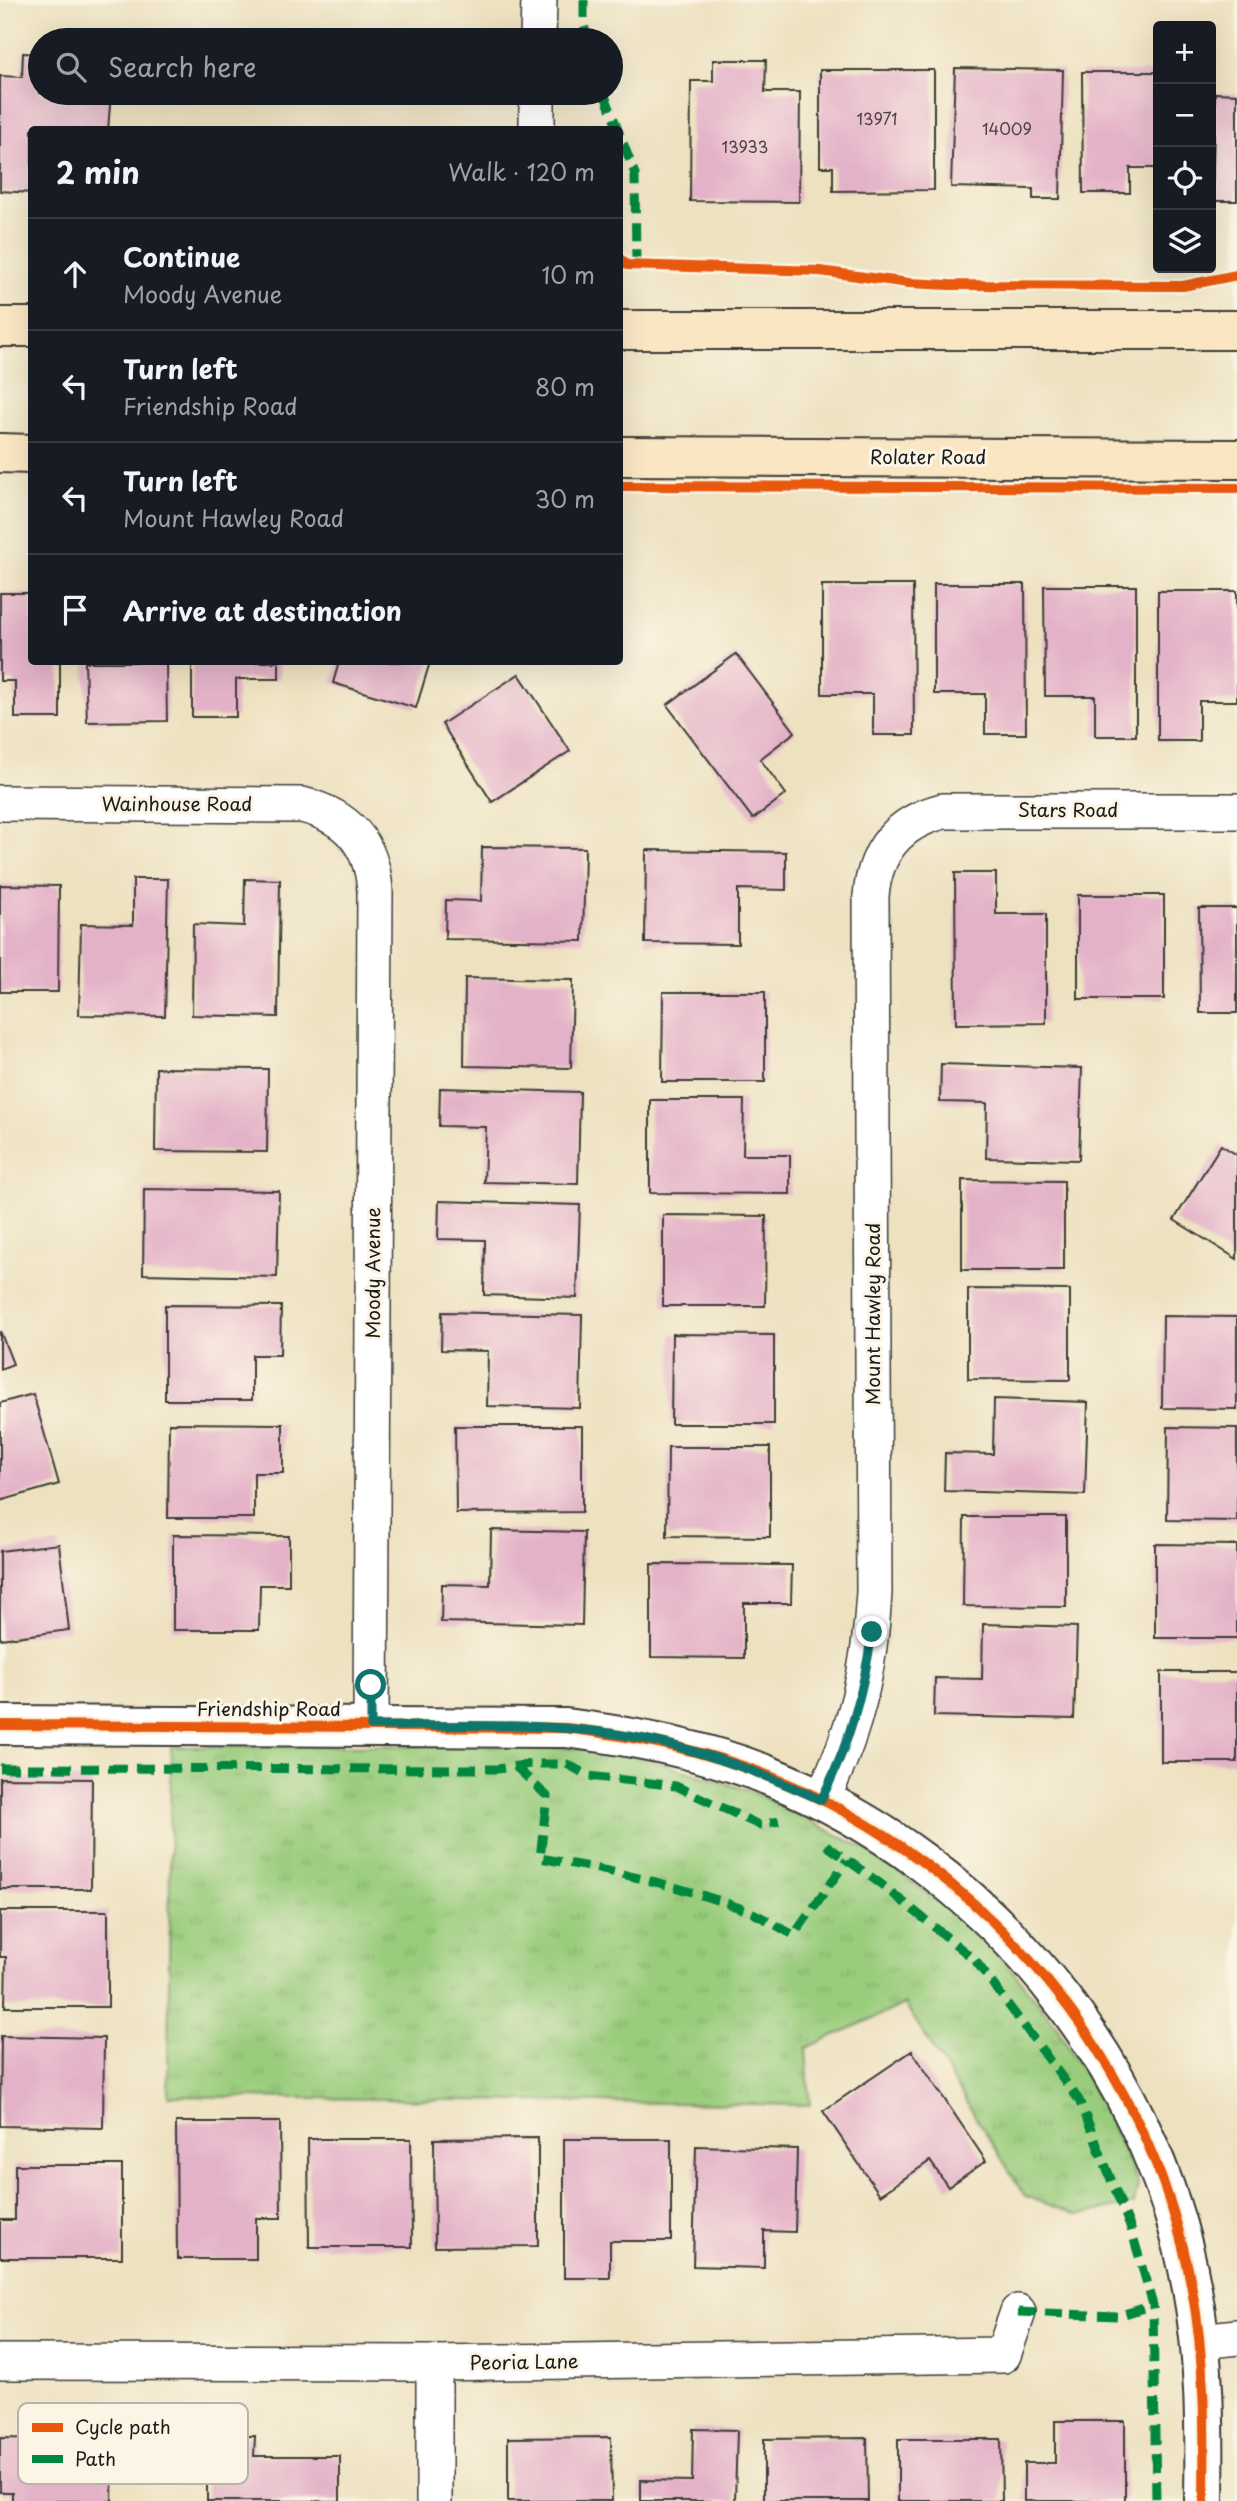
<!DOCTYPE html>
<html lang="en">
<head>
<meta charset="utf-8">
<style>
	body { margin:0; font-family:"Playpen Sans",sans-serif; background:#20242c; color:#f1f3f6 }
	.controls { position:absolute; right:21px; top:21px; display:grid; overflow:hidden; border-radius:7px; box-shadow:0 7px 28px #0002 }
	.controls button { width:63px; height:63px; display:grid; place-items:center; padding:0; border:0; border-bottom:2px solid #363941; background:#171b24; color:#f1f3f6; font:35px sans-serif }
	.stop { position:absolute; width:21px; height:21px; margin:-16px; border:5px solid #0f766e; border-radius:50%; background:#fff }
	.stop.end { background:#0f766e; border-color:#fff; box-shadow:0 2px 7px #0008 }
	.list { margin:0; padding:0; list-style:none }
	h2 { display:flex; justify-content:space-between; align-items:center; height:91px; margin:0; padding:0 28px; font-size:30px }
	h2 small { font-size:23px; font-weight:400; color:#9ea1a6 }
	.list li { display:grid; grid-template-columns:46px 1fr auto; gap:21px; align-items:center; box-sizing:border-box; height:112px; padding:0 28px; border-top:2px solid #363941 }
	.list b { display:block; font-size:26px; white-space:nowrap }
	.list p { margin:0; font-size:23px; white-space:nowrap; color:#9ea1a6 }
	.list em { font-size:23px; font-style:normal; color:#9ea1a6 }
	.icon { flex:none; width:38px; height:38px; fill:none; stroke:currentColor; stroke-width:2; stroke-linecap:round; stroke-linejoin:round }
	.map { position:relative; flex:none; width:1237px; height:2501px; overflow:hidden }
	.search { position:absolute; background:#171b24; box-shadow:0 7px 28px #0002; left:28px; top:28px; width:595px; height:77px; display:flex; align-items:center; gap:18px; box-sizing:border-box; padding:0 24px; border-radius:38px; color:#9ea1a6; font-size:26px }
	.panel { position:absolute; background:#171b24; box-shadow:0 7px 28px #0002; left:28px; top:126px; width:595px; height:539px; border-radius:7px }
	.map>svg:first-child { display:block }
	.park { fill:url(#park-tufts); stroke:#5a744c; stroke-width:2 }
	.building { fill:#e4b2c8 }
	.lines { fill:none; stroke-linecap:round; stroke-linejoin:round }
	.minor-casing { stroke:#3b3a35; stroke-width:38 }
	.tertiary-casing { stroke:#3b3a35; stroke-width:42 }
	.secondary-casing { stroke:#3b3a35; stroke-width:42 }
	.minor { stroke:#fff; stroke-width:35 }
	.tertiary { stroke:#fff; stroke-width:38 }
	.secondary { stroke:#fbe6c4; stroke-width:38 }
	.quiet { stroke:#00873e; stroke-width:9; stroke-dasharray:18 9; stroke-linecap:butt }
	.cycleway-casing { stroke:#fcf5e5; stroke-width:15 }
	.cycleway { stroke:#e8590c; stroke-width:10 }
	.route { stroke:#0f766e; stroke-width:9 }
	.labels { text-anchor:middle; stroke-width:6; stroke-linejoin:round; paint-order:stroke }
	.number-label { font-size:16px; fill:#4e4247 }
	.street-label { font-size:19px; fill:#1c1c1c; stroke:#fcf5e5 }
	.key { fill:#fcf5e5; stroke:#b9b4a9; stroke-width:2 }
	.key-label { font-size:19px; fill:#1c1c1c }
</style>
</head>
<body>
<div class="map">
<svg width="1237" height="2501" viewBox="0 0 1237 2501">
	<defs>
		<pattern id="park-tufts" width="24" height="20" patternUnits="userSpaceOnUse" patternTransform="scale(1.75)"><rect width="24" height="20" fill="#99cc7b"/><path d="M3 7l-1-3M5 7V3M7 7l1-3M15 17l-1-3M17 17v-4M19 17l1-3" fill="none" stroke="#83af6a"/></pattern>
	</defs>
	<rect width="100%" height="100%" fill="#fcf5e5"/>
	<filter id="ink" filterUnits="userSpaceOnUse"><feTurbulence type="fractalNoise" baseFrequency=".0143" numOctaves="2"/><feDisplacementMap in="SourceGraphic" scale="14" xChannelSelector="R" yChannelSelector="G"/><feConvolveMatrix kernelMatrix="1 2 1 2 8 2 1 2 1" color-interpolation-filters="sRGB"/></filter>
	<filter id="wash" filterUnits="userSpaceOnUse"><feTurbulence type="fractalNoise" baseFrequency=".00686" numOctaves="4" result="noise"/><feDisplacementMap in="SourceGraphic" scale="28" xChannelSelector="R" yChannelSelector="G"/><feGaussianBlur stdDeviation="1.57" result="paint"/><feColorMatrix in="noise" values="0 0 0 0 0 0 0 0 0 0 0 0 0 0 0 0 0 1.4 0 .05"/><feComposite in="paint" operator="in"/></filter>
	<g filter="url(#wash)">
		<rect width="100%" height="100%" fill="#ede1c0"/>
		<path class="park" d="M 480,1745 L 618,1750 L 753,1792 L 875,1854 L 988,1940 L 1056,2025 L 1108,2116 L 1138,2184 L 1134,2204 L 1077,2215 L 1025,2196 L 905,2004 L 806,2048 L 810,2105 L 168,2096 L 171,1747 Z"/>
		<g id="blocks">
			<g class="building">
				<path d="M 23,53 L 40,54 L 40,93 L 111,93 L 108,130 L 32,130 L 32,193 L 0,191 L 0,76 L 22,77 Z"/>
				<path d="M 713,60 L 766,60 L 765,92 L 800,92 L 799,202 L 690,201 L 691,81 L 713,81 Z"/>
				<path d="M 955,68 L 1063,70 L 1060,199 L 1033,199 L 1033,189 L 951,187 Z"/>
				<path d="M 820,70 L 934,70 L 934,190 L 833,191 L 833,167 L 820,167 Z"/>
				<path d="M 1082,72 L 1158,72 L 1158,168 L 1130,168 L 1130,193 L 1083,193 Z"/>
				<path d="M 1215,93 L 1237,94 L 1237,201 L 1212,201 Z"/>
				<path d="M 934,584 L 1025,584 L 1026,734 L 985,734 L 985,694 L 934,694 Z"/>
				<path d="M 822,585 L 913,585 L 914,735 L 873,735 L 873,694 L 822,694 Z"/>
				<path d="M 1044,586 L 1136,586 L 1136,736 L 1095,736 L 1095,696 L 1045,696 Z"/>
				<path d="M 1158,591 L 1237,591 L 1237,701 L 1199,701 L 1199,741 L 1158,741 Z"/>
				<path d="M 0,593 L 32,593 L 32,662 L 60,662 L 60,718 L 15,718 L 15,681 L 0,681 Z"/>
				<path d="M 736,654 L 795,732 L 760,759 L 786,794 L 753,819 L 667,705 Z"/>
				<path d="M 85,662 L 166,662 L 167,721 L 87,722 Z"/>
				<path d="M 192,662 L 279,662 L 279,679 L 236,679 L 236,717 L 192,717 Z"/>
				<path d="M 339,662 L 430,662 L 416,708 L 333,683 Z"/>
				<path d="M 519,674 L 570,751 L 492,802 L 442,724 Z"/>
				<path d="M 482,847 L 585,848 L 583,941 L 445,939 L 446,900 L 481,901 Z"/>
				<path d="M 646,850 L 786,852 L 786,890 L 738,889 L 738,944 L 645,943 Z"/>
				<path d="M 955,873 L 996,873 L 996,914 L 1046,914 L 1046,1023 L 956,1024 Z"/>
				<path d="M 133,879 L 168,879 L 165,1016 L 79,1015 L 81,924 L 133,925 Z"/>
				<path d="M 245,879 L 280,880 L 278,1017 L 192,1015 L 193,924 L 244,926 Z"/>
				<path d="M 0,885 L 59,886 L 58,992 L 0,992 Z"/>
				<rect x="1078" y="895" width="86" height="104"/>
				<path d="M 1199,908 L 1237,908 L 1237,1013 L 1200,1013 Z"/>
				<path d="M 465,978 L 573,980 L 571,1068 L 464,1066 Z"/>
				<path d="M 663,992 L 765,992 L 765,1082 L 662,1082 Z"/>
				<path d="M 941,1064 L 1082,1068 L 1079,1160 L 986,1158 L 987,1103 L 940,1102 Z"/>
				<path d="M 156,1068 L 268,1069 L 267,1152 L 155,1151 Z"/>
				<path d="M 440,1088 L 580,1092 L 578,1184 L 484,1182 L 486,1127 L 439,1126 Z"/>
				<path d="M 650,1100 L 744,1100 L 743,1155 L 790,1155 L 790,1194 L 650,1193 Z"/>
				<path d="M 1221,1145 L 1237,1155 L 1237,1259 L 1174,1220 Z"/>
				<path d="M 962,1180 L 1064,1181 L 1064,1270 L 962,1270 Z"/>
				<path d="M 144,1189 L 279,1191 L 277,1277 L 143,1274 Z"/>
				<path d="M 439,1201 L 580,1205 L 577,1298 L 484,1295 L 485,1240 L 438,1239 Z"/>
				<path d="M 663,1215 L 766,1216 L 765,1306 L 663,1306 Z"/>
				<path d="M 968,1289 L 1070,1290 L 1070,1380 L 968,1379 Z"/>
				<path d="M 165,1305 L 281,1306 L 280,1355 L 252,1355 L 252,1400 L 165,1400 Z"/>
				<path d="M 442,1312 L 582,1315 L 580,1408 L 487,1406 L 488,1351 L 441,1350 Z"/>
				<path d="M 1163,1316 L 1237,1317 L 1237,1409 L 1162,1408 Z"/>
				<path d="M 0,1331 L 13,1364 L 0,1369 Z"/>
				<path d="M 672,1334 L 774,1335 L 774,1424 L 671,1424 Z"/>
				<path d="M 33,1394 L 59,1484 L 0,1501 L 0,1403 Z"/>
				<path d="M 994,1399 L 1088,1402 L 1085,1495 L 944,1491 L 945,1453 L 993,1454 Z"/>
				<path d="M 169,1423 L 283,1424 L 283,1473 L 254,1473 L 254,1518 L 168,1518 Z"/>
				<path d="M 455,1426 L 582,1426 L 582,1512 L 456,1513 Z"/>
				<path d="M 1168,1427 L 1237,1428 L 1237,1521 L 1167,1520 Z"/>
				<path d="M 668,1447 L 770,1447 L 770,1537 L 667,1536 Z"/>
				<path d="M 964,1517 L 1066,1517 L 1066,1607 L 963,1606 Z"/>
				<path d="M 491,1530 L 584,1532 L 582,1625 L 441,1622 L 442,1584 L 490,1585 Z"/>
				<path d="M 173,1535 L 289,1536 L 289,1585 L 260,1585 L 259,1630 L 173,1630 Z"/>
				<path d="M 59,1544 L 69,1630 L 0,1639 L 0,1551 Z"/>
				<path d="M 1155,1544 L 1237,1545 L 1237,1638 L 1155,1638 Z"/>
				<path d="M 651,1564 L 792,1565 L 791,1603 L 744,1603 L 744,1658 L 651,1657 Z"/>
				<path d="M 983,1624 L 1077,1627 L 1074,1719 L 934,1716 L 935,1678 L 982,1679 Z"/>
				<rect x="1161" y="1672" width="76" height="90"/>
				<path d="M 0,1778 L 92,1779 L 91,1889 L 0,1889 Z"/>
				<path d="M 0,1911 L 108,1911 L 108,2007 L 5,2007 L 6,1957 L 0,1957 Z"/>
				<path d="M 1,2036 L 104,2038 L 103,2128 L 0,2126 Z"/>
				<path d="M 912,2051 L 986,2161 L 948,2187 L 930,2161 L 880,2195 L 823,2111 Z"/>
				<path d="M 176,2122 L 280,2122 L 281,2218 L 256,2218 L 256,2259 L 177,2259 Z"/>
				<path d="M 538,2138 L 538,2246 L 435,2247 L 434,2139 Z"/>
				<path d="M 308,2139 L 411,2139 L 412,2247 L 309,2247 Z"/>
				<path d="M 564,2139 L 671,2139 L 671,2241 L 610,2241 L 610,2278 L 564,2278 Z"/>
				<path d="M 696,2146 L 797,2149 L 795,2232 L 764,2231 L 764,2268 L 693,2266 Z"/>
				<path d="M 15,2165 L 122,2165 L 122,2258 L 0,2258 L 0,2220 L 15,2220 Z"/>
				<path d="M 1055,2421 L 1125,2421 L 1125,2501 L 1024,2501 L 1024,2463 L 1055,2463 Z"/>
				<path d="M 693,2429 L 737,2430 L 735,2501 L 641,2501 L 641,2480 L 692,2481 Z"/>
				<path d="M 207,2436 L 255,2436 L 254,2456 L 340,2456 L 340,2501 L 207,2501 Z"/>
				<path d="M 611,2437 L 612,2501 L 508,2501 L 508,2438 Z"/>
				<path d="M 0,2438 L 113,2440 L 112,2501 L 12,2501 L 12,2492 L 0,2492 Z"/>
				<path d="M 867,2438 L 868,2501 L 764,2501 L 764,2439 Z"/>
				<path d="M 898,2439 L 1001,2439 L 1002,2501 L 898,2501 Z"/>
			</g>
		</g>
	</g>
	<g filter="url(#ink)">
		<use href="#blocks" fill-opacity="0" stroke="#3b3a35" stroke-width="2"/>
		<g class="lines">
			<defs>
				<g id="minor">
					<path d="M 538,40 L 539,0"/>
					<path d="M 537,130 L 537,93"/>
					<path d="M 0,803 L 302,805 C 348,816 372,844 375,891 L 371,1726"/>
					<path d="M 821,1800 C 856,1732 870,1668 874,1592 L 871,896 C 875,850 899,822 943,811 L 1237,811"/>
					<path d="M 1201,2341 L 1237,2337"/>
					<path d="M 0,2362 L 434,2363 L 1003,2355 L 1018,2312"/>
					<path d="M 434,2501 L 434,2363"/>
				</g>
				<path id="tertiary" d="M 0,1725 L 566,1728 C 636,1737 706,1750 772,1777 C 986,1864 1151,2061 1192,2289 C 1205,2359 1205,2430 1204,2501"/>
				<g id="secondary">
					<path d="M 0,327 L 32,327"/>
					<path d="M 620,330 L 1237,330"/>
					<path d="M 0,453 L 32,454"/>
					<path d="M 620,456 L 1237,459"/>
				</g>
			</defs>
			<use href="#minor" class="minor-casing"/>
			<use href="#tertiary" class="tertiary-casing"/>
			<use href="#secondary" class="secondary-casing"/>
			<use href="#minor" class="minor"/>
			<use href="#tertiary" class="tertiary"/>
			<use href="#secondary" class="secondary"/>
			<g class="quiet">
				<path d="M 584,0 L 584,25 L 588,40"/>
				<path d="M 604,93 L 635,174 L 636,265"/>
				<path d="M 516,1767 L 547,1796 L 540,1858 C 609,1870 679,1885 745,1910 C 762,1916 778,1927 794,1935 L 847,1860"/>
				<path d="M 0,1768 L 497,1769 L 530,1764 L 567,1764 L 589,1776 L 676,1786 L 759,1825 L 779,1821"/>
				<path d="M 826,1845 L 881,1884 L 975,1960 L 1079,2100 L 1131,2229 L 1153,2305 L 1156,2501"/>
				<path d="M 1018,2312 L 1118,2316 L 1153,2305"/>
			</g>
			<defs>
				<g id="cycleway">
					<path d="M 620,259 L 627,265 L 820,271 L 909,283 L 949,285 L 1183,286 L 1237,275"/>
					<path d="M 620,486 L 1237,488"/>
					<path d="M 0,1725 L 566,1728 C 636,1737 706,1750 772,1777 C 986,1864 1151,2061 1192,2289 C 1205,2359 1205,2430 1204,2501"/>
				</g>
			</defs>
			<use href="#cycleway" class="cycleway-casing"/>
			<use href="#cycleway" class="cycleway"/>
		</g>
	</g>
	<g class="lines" filter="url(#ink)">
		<path class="route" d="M 371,1685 L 371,1726 C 453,1726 536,1722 617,1734 C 689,1745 755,1770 821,1800 C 849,1746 864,1691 872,1632"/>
	</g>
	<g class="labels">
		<g class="number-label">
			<text x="877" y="125">13971</text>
			<text x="1007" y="135">14009</text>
			<text x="745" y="153">13933</text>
		</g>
		<g class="street-label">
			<text x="928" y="464">Rolater Road</text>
			<text x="177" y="811">Wainhouse Road</text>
			<text x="1068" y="817">Stars Road</text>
			<text transform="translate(373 1273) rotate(-90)" y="7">Moody Avenue</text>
			<text transform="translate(873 1314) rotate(-90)" y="7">Mount Hawley Road</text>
			<text x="269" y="1716">Friendship Road</text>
			<text transform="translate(524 2362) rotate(-1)" y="7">Peoria Lane</text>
		</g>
	</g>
	<rect x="18" y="2403" width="230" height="81" rx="10" class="key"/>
	<rect x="32" y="2423" width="31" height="9" fill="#e8590c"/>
	<rect x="32" y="2455" width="31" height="8" fill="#00873e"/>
	<g class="key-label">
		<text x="75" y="2434">Cycle path</text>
		<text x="75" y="2466">Path</text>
	</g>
</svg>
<div class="controls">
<button>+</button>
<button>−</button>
<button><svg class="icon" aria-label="locate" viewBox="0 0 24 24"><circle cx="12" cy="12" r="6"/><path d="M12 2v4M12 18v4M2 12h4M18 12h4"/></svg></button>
<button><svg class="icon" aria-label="layers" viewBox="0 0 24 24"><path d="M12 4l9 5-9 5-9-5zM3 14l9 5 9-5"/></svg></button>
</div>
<div class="stop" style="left:371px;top:1685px"></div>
<div class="stop end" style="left:872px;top:1632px"></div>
<div class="search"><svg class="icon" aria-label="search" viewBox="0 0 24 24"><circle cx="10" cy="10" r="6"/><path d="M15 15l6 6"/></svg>Search here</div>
<section class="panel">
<h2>2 min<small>Walk · 120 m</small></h2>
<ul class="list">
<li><svg class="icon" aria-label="ahead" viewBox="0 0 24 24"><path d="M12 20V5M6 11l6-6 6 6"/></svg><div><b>Continue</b><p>Moody Avenue</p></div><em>10 m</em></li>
<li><svg class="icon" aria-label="left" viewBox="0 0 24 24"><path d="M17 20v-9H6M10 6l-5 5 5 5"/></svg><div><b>Turn left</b><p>Friendship Road</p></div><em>80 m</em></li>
<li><svg class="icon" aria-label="left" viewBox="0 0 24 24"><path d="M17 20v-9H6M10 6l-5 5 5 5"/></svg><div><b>Turn left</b><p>Mount Hawley Road</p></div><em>30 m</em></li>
<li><svg class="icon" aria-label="arrive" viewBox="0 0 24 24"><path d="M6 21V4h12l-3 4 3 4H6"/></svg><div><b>Arrive at destination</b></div></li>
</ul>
</section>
</div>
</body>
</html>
